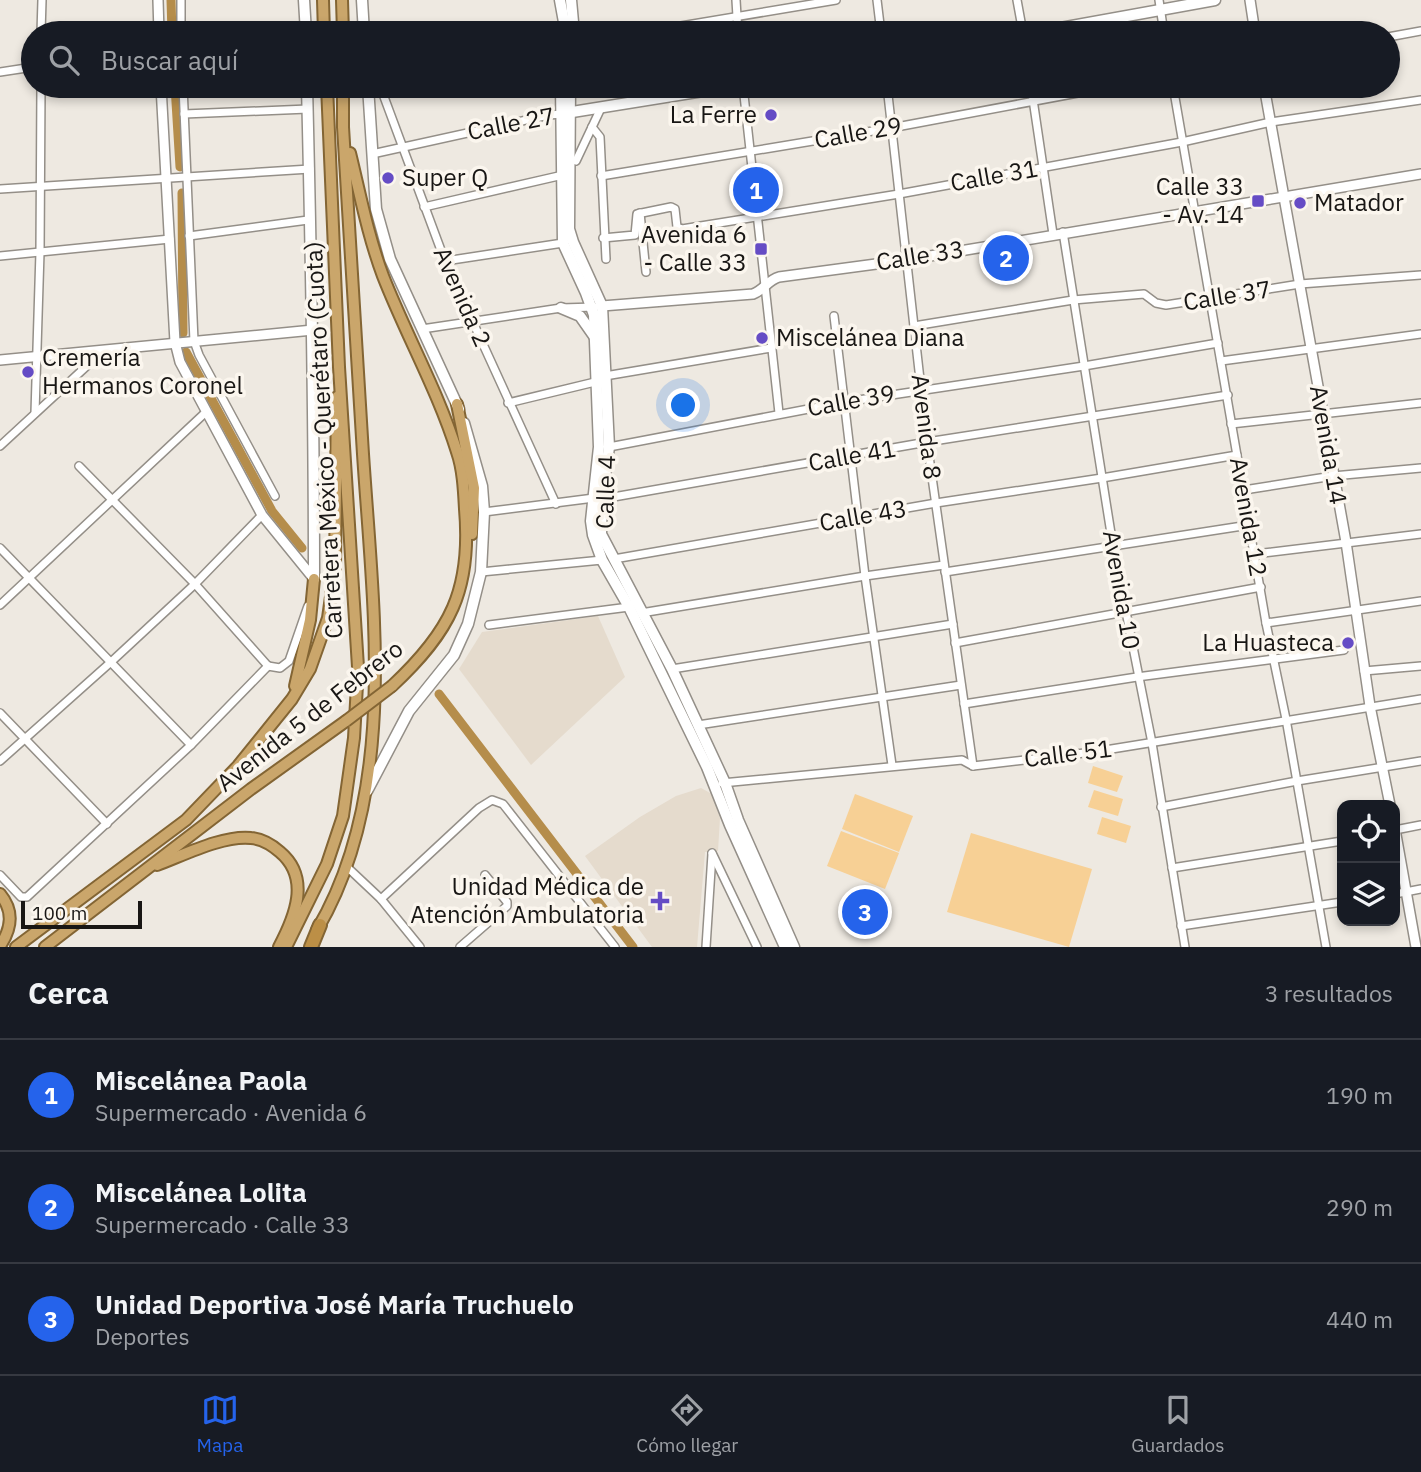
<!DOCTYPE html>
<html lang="es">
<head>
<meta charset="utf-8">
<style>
	body { margin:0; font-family:"IBM Plex Sans",sans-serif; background:#20242c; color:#f1f3f6 }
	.controls { position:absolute; right:21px; bottom:21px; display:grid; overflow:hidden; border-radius:14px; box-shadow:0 4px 10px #0003 }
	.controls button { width:63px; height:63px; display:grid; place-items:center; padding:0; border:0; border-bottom:2px solid #363941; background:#171b24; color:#f1f3f6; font:35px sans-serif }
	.scale { position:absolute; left:21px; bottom:18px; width:121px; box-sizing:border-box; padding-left:7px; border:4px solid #181614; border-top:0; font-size:19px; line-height:24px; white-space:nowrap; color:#181614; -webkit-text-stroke:5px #fbf6ee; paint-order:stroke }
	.you { position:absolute; left:684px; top:406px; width:24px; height:24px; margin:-18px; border:5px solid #fff; border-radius:50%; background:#1a73e8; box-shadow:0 0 0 10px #1a73e833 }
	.badge { display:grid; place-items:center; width:46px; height:46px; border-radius:50%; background:#2563eb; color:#fff; font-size:23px; font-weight:700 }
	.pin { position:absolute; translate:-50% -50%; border:4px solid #fff; box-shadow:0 2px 7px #0006 }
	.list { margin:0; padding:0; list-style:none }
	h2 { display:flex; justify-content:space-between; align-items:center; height:91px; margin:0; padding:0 28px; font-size:30px }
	h2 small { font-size:23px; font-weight:400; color:#9ea1a6 }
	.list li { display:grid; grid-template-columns:46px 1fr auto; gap:21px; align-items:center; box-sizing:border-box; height:112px; padding:0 28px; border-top:2px solid #363941 }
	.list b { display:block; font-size:26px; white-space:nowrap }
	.list p { margin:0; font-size:23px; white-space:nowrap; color:#9ea1a6 }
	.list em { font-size:23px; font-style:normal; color:#9ea1a6 }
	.icon { flex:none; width:38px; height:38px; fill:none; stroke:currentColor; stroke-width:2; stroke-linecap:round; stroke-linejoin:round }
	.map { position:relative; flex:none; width:1421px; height:947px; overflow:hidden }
	.search { position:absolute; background:#171b24; box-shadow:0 4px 10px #0003; left:21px; right:21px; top:21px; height:77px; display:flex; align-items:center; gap:18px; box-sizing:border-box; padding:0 24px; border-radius:38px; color:#9ea1a6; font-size:26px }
	.sheet { height:427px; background:#171b24 }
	nav { display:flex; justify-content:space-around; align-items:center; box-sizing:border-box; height:98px; border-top:2px solid #363941; background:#171b24; font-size:19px; color:#9ea1a6 }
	nav a { display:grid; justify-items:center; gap:4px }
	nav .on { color:#2563eb }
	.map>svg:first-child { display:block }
	.built { fill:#e5dbcd }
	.green { fill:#f7d095 }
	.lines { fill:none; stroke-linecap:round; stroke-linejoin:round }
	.canal { stroke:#b58d4b; stroke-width:9 }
	.minor-casing { stroke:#948f88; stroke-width:10 }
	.tertiary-casing { stroke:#948f88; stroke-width:12 }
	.secondary-casing { stroke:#948f88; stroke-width:13 }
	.trunk-casing { stroke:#836534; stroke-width:14 }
	.motorway-casing { stroke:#836534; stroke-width:16 }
	.minor { stroke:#fff; stroke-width:7 }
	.tertiary { stroke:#fff; stroke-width:9 }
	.secondary { stroke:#fff; stroke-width:10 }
	.trunk { stroke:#caa66b; stroke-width:10 }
	.motorway { stroke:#bc8f46; stroke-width:12 }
	.trunk-bridge-casing { stroke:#836534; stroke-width:14; stroke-linecap:butt }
	.trunk-bridge { stroke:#caa66b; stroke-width:10 }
	.poi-dot { fill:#654cc5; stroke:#fbf6ee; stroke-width:2.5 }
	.labels { text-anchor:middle; stroke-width:7; stroke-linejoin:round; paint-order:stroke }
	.poi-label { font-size:24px; fill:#181614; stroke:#fbf6ee; text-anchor:end }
	.street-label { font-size:24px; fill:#181614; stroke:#fbf6ee }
</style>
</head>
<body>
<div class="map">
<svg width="1421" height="947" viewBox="0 0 1421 947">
	<rect width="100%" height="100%" fill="#eee9e1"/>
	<g class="built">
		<path d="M 598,616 L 625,677 L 531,765 L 459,669 L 482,632 Z"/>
		<path d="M 701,788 L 712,794 L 720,818 L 718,851 L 705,852 L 697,947 L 652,947 L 585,856 L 640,817 L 676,796 Z"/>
	</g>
	<g class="green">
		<path d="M 1093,766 L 1123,776 L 1117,792 L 1088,783 Z"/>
		<path d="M 1094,790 L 1123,799 L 1118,816 L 1088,807 Z"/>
		<path d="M 855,794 L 913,816 L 899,852 L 842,829 Z"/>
		<path d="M 1102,817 L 1131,826 L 1126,843 L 1097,834 Z"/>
		<path d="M 841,831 L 899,853 L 885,889 L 827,866 Z"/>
		<path d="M 971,833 L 1092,869 L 1069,947 L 947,912 Z"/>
	</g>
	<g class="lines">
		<g class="canal">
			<path d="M 171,0 L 172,33"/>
			<path d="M 175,86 L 180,167"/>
			<path d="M 182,193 L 183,333"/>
			<path d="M 186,352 L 272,511 L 302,548"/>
			<path d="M 439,694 L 633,947"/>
		</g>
		<defs>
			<g id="minor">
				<path d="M 181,0 L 181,33"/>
				<path d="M 736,0 L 738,33"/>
				<path d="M 877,0 L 881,33"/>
				<path d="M 1017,0 L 1023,33"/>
				<path d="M 1159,0 L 1164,33"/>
				<path d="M 41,33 L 42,0"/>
				<path d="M 254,33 L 306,27"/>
				<path d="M 639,33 L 836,0"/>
				<path d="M 1388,37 L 1421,31"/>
				<path d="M 0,72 L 33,67"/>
				<path d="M 183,86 L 194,341 L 199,355 L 275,496"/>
				<path d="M 380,86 L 445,261 L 556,504"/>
				<path d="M 743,86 L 779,413"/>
				<path d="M 887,86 L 927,442 L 973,766"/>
				<path d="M 1031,86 L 1053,234"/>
				<path d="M 1173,86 L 1266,623 L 1286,719 L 1326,947"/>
				<path d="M 184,114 L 308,109"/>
				<path d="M 592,127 L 600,137 L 606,259"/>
				<path d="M 372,154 L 549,115 L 562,114"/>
				<path d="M 576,161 L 601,108"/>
				<path d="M 601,176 L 891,128 L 1115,86"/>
				<path d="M 0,189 L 310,169"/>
				<path d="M 424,207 L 563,175"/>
				<path d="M 640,213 L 646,272"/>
				<path d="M 1063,232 L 1113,546 L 1152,743 L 1185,947"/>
				<path d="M 189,236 L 308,220"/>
				<path d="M 603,238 L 635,235 L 637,214 L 671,207 L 675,209 L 677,227 L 682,229 L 899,194 L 1182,142 L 1271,122 L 1421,100"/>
				<path d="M 0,256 L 170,239"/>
				<path d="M 445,261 L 563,243"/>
				<path d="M 834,316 L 865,576 L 892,765"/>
				<path d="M 914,326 L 1073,300 L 1144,294 L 1156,303 L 1166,305 L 1300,284 L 1421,275"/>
				<path d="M 422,329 L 561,308 L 595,307"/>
				<path d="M 1221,361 L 1421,334"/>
				<path d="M 605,376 L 771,348"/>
				<path d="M 508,403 L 595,382"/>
				<path d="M 35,413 L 40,252 L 41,86"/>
				<path d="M 1231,424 L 1421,403"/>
				<path d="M 0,446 L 103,351"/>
				<path d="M 609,447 L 845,402 L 1084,366 L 1218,343"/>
				<path d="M 79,466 L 195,584 L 268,666"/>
				<path d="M 1244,490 L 1333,476 L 1421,468"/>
				<path d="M 602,499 L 927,442 L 1228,395"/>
				<path d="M 484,512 L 594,498"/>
				<path d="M 0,548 L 191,745"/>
				<path d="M 1255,554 L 1421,534"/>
				<path d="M 614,559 L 936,503 L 1102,478 L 1237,455"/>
				<path d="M 481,572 L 602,560"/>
				<path d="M 945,572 L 1249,525"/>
				<path d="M 0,605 L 206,412"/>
				<path d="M 641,613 L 865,576 L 944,565"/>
				<path d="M 1266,623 L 1421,601"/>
				<path d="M 489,625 L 629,607"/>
				<path d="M 955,643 L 1261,587"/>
				<path d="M 268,666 L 280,668 L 289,661 L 308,606"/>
				<path d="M 672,669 L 953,624"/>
				<path d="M 1364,671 L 1421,666"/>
				<path d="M 964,704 L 1137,677 L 1344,650"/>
				<path d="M 0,713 L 107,824"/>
				<path d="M 698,725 L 961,685"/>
				<path d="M 0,761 L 111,662 L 195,584 L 262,515"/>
				<path d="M 722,783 L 962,760 L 973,766 L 1093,752 L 1421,699"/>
				<path d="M 1161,807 L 1297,781 L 1421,761"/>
				<path d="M 1395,830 L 1421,825"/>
				<path d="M 712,853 L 757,947"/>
				<path d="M 347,867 L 381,899 L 420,947"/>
				<path d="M 1172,868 L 1342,841"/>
				<path d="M 0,875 L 21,897 L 27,897 L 191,745 L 268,666"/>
				<path d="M 1395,894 L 1421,889"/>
				<path d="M 381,899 L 479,808 L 492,800 L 503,804 L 615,947"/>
				<path d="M 1181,926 L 1342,902"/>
				<path d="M 460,947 L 507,906 L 507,902 L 485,875"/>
				<path d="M 706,947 L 712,854"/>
			</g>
			<g id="tertiary">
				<path d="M 158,0 L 159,33"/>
				<path d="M 1250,0 L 1255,33"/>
				<path d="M 161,86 L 175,342 L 180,362 L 262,515 L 314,579"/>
				<path d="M 1264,86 L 1346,542 L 1370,706 L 1390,805"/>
				<path d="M 602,306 L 753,294 C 764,290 768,280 779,277 L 906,260 L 1421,174"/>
				<path d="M 0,360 L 313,330"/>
				<path d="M 1395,829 L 1416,947"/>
			</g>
			<g id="secondary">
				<path d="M 304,0 L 306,33"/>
				<path d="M 362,0 L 364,33"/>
				<path d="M 560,0 L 566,33"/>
				<path d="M 571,0 L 574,33"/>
				<path d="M 1033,33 L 1215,0"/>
				<path d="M 307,86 C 311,250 314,415 314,579"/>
				<path d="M 368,86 L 376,209 L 390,259 L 459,409"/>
				<path d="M 561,86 L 563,243 L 586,293 L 594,315 L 599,447 L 591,521 L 593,535 L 602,560 L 629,607 L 707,767 L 730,825 L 785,947"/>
				<path d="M 570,86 L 569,229 L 573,242 L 602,306 L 609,447 L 602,499 L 601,534 L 672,669 L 725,783 L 738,820 L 794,947"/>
				<path d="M 566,113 L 734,86"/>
				<path d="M 561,308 L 580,316 L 594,336"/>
				<path d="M 367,791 L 409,711 L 454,655 L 468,624 L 481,572 L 484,512 L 482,486 L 464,423"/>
			</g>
			<g id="trunk">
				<path d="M 323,0 L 324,33"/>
				<path d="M 342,0 L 343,33"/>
				<path d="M 350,153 C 360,194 368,236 383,276 C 406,335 438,391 457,452 C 463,469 464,490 465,509 C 472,590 450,632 392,686"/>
				<path d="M 457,404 L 474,488 L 472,534"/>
				<path d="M 295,686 L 310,620 L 314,579"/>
				<path d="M 157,865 C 184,855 223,835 251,838 C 263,839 272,845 280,852 C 311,878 295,917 279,947"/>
				<path d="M 0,894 C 14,911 12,928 0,946"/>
				<path d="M 317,930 C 399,791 373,608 363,454 C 357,345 350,236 343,127 L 343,86"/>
				<path d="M 16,947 L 186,820 L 238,766 L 292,699 L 310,669 L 328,618 L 335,568 L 337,397"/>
				<path d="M 45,947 L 251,789 L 346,721"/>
				<path d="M 286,947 L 327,864 L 343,816 L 354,738 L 358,667 L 339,367 L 327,86"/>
			</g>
			<path id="motorway" d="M 311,947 L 320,925"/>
		</defs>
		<use href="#minor" class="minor-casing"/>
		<use href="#tertiary" class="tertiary-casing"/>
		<use href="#secondary" class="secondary-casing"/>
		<use href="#trunk" class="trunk-casing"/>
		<use href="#motorway" class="motorway-casing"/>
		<use href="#minor" class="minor"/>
		<use href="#tertiary" class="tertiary"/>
		<use href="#secondary" class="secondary"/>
		<use href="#trunk" class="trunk"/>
		<use href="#motorway" class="motorway"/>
		<defs>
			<path id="trunk-bridge" d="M 346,721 L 392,686"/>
		</defs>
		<use href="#trunk-bridge" class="trunk-bridge-casing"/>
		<use href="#trunk-bridge" class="trunk-bridge"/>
	</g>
	<g class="poi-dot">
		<circle cx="771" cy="115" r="7"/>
		<circle cx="388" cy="178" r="7"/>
		<rect x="1251" y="194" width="14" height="14" rx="3.5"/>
		<circle cx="1300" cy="203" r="7"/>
		<rect x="754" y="242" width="14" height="14" rx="3.5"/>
		<circle cx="762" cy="338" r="7"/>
		<circle cx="28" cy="372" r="7"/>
		<circle cx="1348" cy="643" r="7"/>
		<path d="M656.5 890.5h7v7h7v7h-7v7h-7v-7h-7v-7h7z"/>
	</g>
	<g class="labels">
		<g class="poi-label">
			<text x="757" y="123">La Ferre</text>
			<text x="402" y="186" text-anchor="start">Super Q</text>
			<text x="1244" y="195">Calle 33<tspan x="1244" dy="28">- Av. 14</tspan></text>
			<text x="1314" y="211" text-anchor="start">Matador</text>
			<text x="747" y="243">Avenida 6<tspan x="747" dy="28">- Calle 33</tspan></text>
			<text x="776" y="346" text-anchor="start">Miscelánea Diana</text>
			<text x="42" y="366" text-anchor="start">Cremería<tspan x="42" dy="28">Hermanos Coronel</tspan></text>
			<text x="1334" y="651">La Huasteca</text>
			<text x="644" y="895">Unidad Médica de<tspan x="644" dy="28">Atención Ambulatoria</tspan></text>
		</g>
		<g class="street-label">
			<text transform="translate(511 124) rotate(-11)" y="8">Calle 27</text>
			<text transform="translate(858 133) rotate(-10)" y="8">Calle 29</text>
			<text transform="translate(994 176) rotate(-10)" y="8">Calle 31</text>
			<text transform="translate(920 256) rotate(-9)" y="8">Calle 33</text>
			<text transform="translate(1227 296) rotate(-9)" y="8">Calle 37</text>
			<text transform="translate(462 297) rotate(66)" y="8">Avenida 2</text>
			<text transform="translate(851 401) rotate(-10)" y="8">Calle 39</text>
			<text transform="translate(926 427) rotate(83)" y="8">Avenida 8</text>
			<text transform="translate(324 440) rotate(-93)" y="8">Carretera México - Querétaro (Cuota)</text>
			<text transform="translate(1328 445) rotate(80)" y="8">Avenida 14</text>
			<text transform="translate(852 456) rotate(-10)" y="8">Calle 41</text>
			<text transform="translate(606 492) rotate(-88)" y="8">Calle 4</text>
			<text transform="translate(863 516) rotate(-10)" y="8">Calle 43</text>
			<text transform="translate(1248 517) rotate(80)" y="8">Avenida 12</text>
			<text transform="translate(1121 590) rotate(80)" y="8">Avenida 10</text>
			<text transform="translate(310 716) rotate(-38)" y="8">Avenida 5 de Febrero</text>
			<text transform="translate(1068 754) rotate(-7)" y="8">Calle 51</text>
		</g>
	</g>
</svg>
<div class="controls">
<button><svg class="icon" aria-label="locate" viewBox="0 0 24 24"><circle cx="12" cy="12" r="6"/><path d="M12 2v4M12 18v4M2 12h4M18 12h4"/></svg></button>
<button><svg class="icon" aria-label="layers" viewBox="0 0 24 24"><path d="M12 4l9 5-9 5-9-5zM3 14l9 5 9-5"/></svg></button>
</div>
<div class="scale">100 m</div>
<div class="you"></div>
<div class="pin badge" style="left:756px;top:190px">1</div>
<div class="pin badge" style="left:1006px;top:258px">2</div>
<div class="pin badge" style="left:865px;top:912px">3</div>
<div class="search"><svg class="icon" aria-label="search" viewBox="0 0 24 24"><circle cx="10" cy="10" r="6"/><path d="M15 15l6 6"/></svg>Buscar aquí</div>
</div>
<section class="sheet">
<h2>Cerca<small>3 resultados</small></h2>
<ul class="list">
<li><span class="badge">1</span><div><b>Miscelánea Paola</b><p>Supermercado · Avenida 6</p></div><em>190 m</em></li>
<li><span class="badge">2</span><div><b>Miscelánea Lolita</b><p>Supermercado · Calle 33</p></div><em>290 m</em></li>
<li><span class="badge">3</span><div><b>Unidad Deportiva José María Truchuelo</b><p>Deportes</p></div><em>440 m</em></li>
</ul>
</section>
<nav>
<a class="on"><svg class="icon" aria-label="map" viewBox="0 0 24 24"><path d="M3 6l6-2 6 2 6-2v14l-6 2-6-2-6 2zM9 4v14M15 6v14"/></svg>Mapa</a>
<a><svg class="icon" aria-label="directions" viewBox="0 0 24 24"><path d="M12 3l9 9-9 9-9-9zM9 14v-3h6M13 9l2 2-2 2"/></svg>Cómo llegar</a>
<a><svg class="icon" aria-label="saved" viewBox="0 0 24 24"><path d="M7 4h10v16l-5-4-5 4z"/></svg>Guardados</a>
</nav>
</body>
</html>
